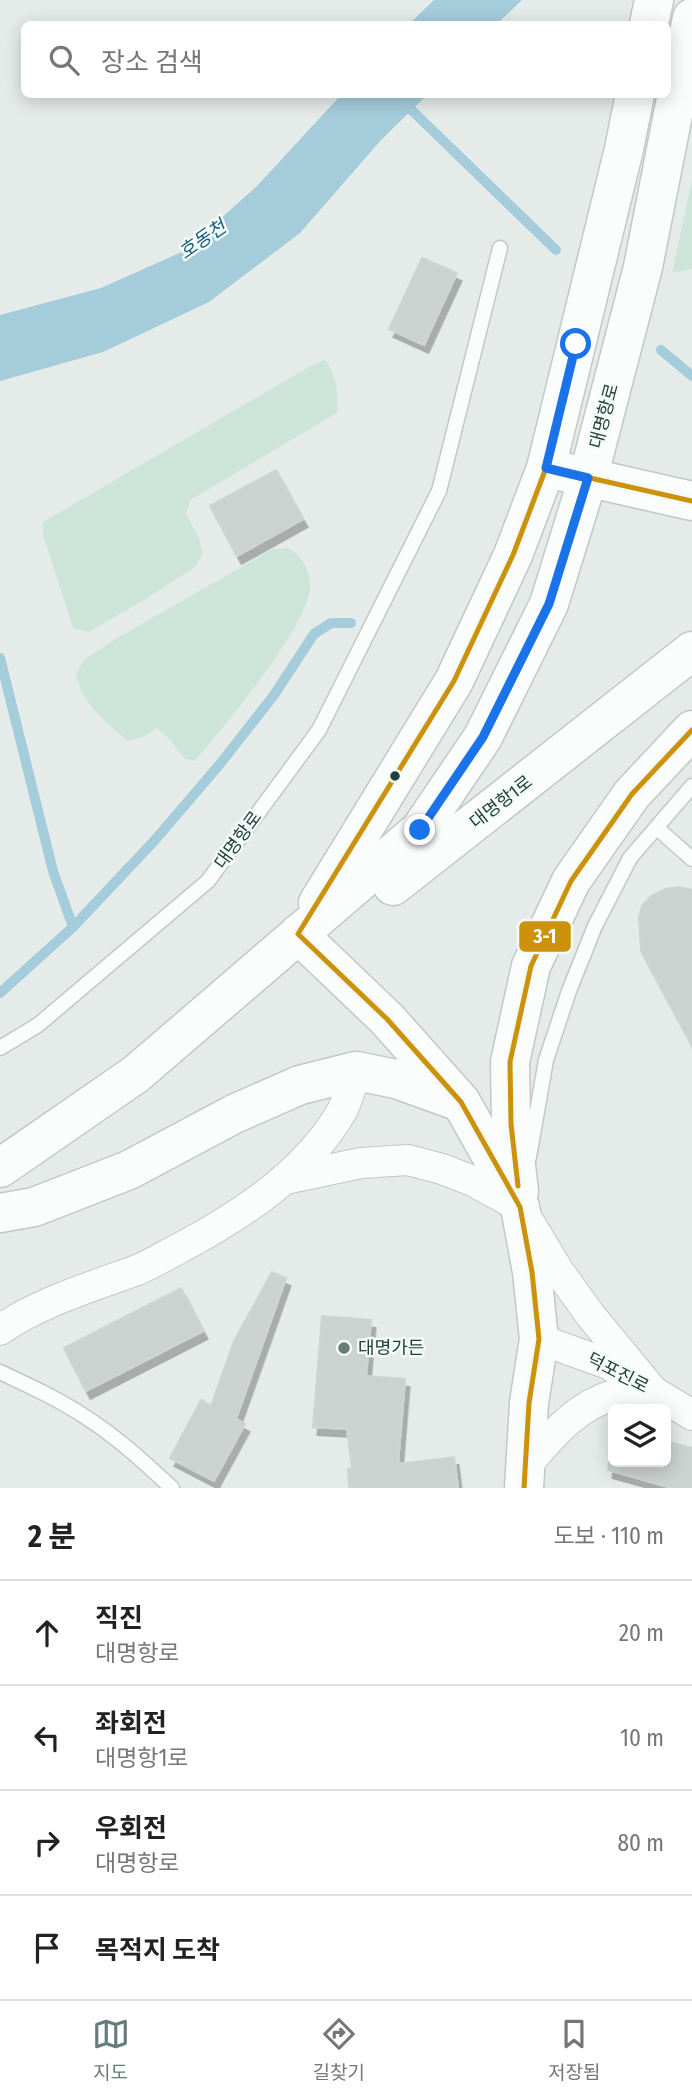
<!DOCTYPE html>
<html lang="ko">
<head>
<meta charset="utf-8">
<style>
	body { margin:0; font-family:"Fira Sans Condensed","Noto Sans KR",sans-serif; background:#f2f2f2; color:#222 }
	.controls { position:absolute; right:21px; bottom:21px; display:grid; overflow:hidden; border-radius:10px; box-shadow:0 4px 18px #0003 }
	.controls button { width:63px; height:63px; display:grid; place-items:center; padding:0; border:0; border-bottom:2px solid #e0e0e0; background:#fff; color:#222; font:35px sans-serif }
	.stop { position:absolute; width:21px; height:21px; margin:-16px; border:5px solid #1a73e8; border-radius:50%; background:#fff }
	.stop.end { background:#1a73e8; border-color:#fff; box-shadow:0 2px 7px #0008 }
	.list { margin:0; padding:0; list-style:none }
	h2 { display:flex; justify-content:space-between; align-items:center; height:91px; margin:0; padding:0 28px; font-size:30px }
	h2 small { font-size:23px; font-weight:400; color:#767676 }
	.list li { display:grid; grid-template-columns:46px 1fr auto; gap:21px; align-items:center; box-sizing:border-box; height:105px; padding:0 28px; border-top:2px solid #e0e0e0 }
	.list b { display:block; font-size:26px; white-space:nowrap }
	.list p { margin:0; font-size:23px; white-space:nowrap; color:#767676 }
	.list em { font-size:23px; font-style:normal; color:#767676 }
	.icon { flex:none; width:38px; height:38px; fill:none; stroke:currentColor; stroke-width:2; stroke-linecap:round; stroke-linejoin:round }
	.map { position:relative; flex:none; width:692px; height:1488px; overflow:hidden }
	.search { position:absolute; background:#fff; box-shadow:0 4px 18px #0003; left:21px; right:21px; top:21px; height:77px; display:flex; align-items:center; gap:18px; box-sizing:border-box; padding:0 24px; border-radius:10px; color:#767676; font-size:26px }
	.sheet { height:511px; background:#fff }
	nav { display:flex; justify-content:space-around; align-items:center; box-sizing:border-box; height:98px; border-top:2px solid #e0e0e0; background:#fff; font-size:19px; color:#767676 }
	nav a { display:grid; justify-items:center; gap:4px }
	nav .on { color:#667c79 }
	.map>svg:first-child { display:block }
	.green { fill:#cde5d8 }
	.water { fill:#a4ccdb }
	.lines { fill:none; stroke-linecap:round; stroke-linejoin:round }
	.stream { stroke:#a4ccdb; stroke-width:10 }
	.building { fill:#ccd2d0; stroke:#ced4d2; stroke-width:2; filter:url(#shadow) }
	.lane-casing { stroke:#c2c8c6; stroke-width:17 }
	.street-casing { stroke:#c2c8c6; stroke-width:32 }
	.secondary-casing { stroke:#c0c9c6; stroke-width:41 }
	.lane { stroke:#fbfcfc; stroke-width:14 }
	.street { stroke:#fbfcfc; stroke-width:30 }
	.secondary { stroke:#fbfcfc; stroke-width:38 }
	.bus-1-casing { stroke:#f3faf7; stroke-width:10 }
	.bus-1 { stroke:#cc920c; stroke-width:5 }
	.route { stroke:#1a73e8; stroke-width:9 }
	.bus-dot { fill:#21403c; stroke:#f3faf7; stroke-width:2.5 }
	.poi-dot { fill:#667c79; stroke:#f3faf7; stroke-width:2.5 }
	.labels { text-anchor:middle; stroke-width:5; stroke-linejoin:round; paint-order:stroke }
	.street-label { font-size:18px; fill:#21403c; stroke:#f3faf7 }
	.poi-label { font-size:18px; fill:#21403c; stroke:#f3faf7; text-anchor:start }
	.water-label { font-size:19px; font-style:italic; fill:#185f7f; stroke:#f3faf7 }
	.line-badge { stroke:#f3faf7; stroke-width:2.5 }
	.badge-label { font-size:19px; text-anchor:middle; font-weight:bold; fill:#fff }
</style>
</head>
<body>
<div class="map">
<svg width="692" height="1488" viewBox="0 0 692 1488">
	<defs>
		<filter id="shadow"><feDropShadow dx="4.5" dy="8" stdDeviation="0" flood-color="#0004"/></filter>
	</defs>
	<rect width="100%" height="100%" fill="#e5ebe9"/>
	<g class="green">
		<path d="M 692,181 L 692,269 L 672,273 Z"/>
		<path d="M 325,360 C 337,376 339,393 337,413 L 190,500 L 186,514 L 199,538 L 203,554 L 195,567 L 144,600 L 89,632 L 73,628 L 43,534 L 43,522 L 312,365 Z"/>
		<path d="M 288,548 C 302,555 310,570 310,587 C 308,628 223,727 195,761 L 185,759 L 171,741 L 157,728 L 143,737 L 128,741 C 106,723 81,702 76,673 L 85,659 L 117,638 L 271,550 Z"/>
	</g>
	<g class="water">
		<path d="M 434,0 L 522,0 L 497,24 L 409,24 Z"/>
		<path d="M 341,95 L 427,95 L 381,140 L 300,233 L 209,302 L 103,352 L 0,381 L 0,315 L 101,288 L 184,251 L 257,186 Z"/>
	</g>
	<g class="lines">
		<g class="stream">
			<path d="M 395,94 L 556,250"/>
			<path d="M 661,350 L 692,376"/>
			<path d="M 0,658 L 53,871 L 73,927 L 0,993"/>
			<path d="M 73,927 L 155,840 L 220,764 L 274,695 L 314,634 L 331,623 L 351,623"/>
		</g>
	</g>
	<g class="building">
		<path d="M 422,258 L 457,273 L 424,345 L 389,329 Z"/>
		<path d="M 276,470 L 303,519 L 237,556 L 210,506 Z"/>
		<path d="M 679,887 L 692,890 L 692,1046 L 641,951 L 639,917 L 642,906 L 651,896 L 666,889 Z"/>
		<path d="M 272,1272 L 286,1278 L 236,1419 L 245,1424 L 214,1481 L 170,1458 L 201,1400 L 211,1406 L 234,1341 Z"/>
		<path d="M 181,1288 L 203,1331 L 86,1391 L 64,1348 Z"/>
		<path d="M 322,1316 L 371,1320 L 366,1376 L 405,1379 L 398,1464 L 454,1457 L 458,1488 L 349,1488 L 348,1469 L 352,1469 L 347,1429 L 313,1427 Z"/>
		<path d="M 666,1441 L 692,1448 L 692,1488 L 672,1488 L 608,1470 L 609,1462 L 666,1462 Z"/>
	</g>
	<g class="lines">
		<defs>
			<g id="lane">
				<path d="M 657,828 L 692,859"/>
				<path d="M 0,1048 L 38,1025 L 208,881 L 319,730 L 439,491 L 500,248"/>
				<path d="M 529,1157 L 546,1060 L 569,991 L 595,926 L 630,858 L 692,786"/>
				<path d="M 0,1372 C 30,1386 60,1400 87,1418 C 118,1438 145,1463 172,1488"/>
			</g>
			<g id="street">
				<path d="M 285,1179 L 361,1163 L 408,1160 L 442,1169 L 473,1181 L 520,1207 L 558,1270 L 591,1316 L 652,1390"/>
				<path d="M 0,1330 C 37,1303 94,1286 137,1270 C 152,1264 166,1255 180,1248 C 242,1215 306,1173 342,1111 C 348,1099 352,1084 356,1071"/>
				<path d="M 539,1339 L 608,1364 L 692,1415"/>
				<path d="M 525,1467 C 551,1437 575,1406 614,1395 C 626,1391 640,1391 652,1390"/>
			</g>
			<g id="secondary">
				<path d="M 649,24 L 654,0"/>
				<path d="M 564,472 L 692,501"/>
				<path d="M 393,886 L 692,651"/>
				<path d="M 318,903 L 454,681 L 513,555 L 546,468 L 624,149 L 635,94"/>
				<path d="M 298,934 L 387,1019 L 461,1102 L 520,1207 L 532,1272 L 539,1339 L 529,1403 L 524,1488"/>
				<path d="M 0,1168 L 136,1074 L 420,830 L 483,737 L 549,604 L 588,478 L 643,267 L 692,18"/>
				<path d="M 519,1191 L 511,1124 L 510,1062 L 531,966 L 571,881 L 632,794 L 692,730"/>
				<path d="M 0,1213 L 34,1207 L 129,1170 L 234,1114 L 300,1085 L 356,1071 L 396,1079 L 457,1101"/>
			</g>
		</defs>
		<use href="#lane" class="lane-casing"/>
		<use href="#street" class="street-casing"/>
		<use href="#secondary" class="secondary-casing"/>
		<use href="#lane" class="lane"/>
		<use href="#street" class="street"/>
		<use href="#secondary" class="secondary"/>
		<defs>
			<g id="bus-1">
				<path d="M 518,1186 L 511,1124 L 510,1062 L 531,966 L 571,881 L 632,794 L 692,730"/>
				<path d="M 524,1488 L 529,1403 L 539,1339 L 532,1272 L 520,1207 L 461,1102 L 387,1019 L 298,934 L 454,681 L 513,555 L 546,468 L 692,501"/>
			</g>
		</defs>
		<use href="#bus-1" class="bus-1-casing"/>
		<use href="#bus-1" class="bus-1"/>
	</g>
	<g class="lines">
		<path class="route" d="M 420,830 L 483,737 L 549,604 L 588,478 L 546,468 L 576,344"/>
	</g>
	<circle class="bus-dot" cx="395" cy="776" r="6"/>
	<circle class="poi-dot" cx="344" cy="1348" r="7"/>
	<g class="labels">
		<g class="street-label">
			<text transform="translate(604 416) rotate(-75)" y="6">대명항로</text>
			<text transform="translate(501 802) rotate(-38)" y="6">대명항1로</text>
			<text transform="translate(238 840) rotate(-54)" y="6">대명항로</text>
			<text transform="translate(618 1373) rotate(27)" y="6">덕포진로</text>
		</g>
		<g class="poi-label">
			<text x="358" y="1354">대명가든</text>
		</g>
		<g class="water-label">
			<text transform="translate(202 239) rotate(-35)" y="7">호동천</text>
		</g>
	</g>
	<rect class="line-badge" x="518" y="920" width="54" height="33" rx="7" fill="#cc920c"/>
	<g class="badge-label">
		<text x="545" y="943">3-1</text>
	</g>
</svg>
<div class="controls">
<button><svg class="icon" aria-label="layers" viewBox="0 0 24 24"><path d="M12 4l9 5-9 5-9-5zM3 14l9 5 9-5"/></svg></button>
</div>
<div class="stop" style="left:576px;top:344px"></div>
<div class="stop end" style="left:420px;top:830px"></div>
<div class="search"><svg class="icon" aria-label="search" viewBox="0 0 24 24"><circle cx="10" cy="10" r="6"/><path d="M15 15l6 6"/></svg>장소 검색</div>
</div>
<section class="sheet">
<h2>2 분<small>도보 · 110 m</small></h2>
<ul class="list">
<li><svg class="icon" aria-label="ahead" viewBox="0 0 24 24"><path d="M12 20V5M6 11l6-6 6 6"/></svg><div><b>직진</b><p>대명항로</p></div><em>20 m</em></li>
<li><svg class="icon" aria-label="left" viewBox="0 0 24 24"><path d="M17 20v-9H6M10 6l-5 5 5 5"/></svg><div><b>좌회전</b><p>대명항1로</p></div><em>10 m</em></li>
<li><svg class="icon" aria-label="right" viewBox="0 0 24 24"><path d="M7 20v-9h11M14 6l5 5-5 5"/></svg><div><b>우회전</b><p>대명항로</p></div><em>80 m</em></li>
<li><svg class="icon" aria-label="arrive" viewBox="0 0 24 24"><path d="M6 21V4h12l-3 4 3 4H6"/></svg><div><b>목적지 도착</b></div></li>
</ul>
</section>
<nav>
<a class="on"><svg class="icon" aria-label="map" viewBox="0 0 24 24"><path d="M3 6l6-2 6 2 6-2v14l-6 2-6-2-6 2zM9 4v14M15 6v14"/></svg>지도</a>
<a><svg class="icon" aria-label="directions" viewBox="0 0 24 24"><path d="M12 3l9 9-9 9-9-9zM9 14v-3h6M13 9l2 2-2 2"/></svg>길찾기</a>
<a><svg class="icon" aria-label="saved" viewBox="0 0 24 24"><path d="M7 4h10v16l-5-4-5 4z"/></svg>저장됨</a>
</nav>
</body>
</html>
